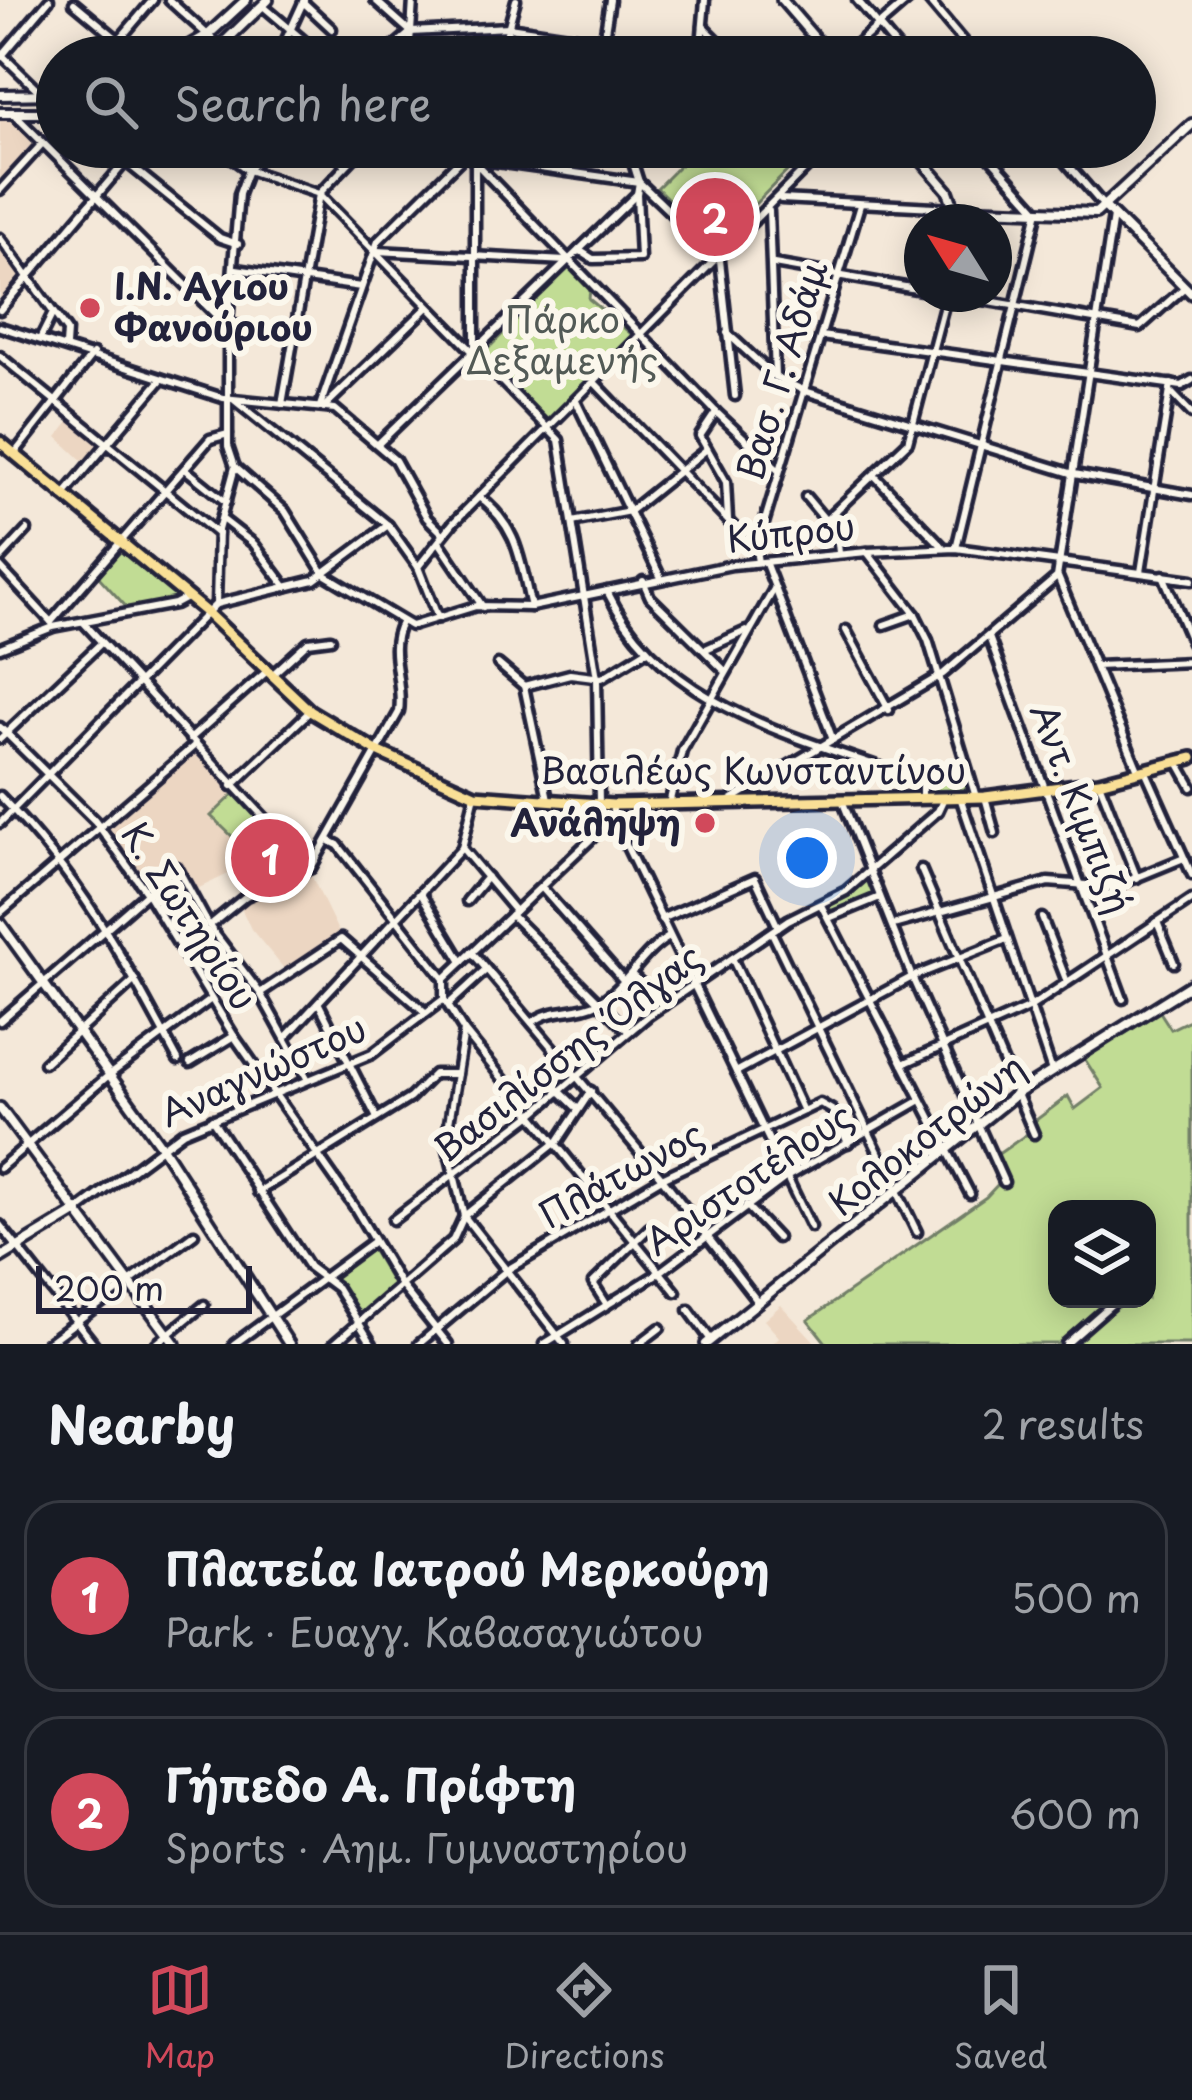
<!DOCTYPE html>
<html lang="en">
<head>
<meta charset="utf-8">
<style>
	body { margin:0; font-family:"Playpen Sans",sans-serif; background:#20242c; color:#f1f3f6 }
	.controls { position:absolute; right:36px; bottom:36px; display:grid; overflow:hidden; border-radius:24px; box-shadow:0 6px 30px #0003 }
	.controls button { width:108px; height:108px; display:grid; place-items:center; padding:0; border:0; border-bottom:3px solid #363941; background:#171b24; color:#f1f3f6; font:60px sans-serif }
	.compass { position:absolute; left:904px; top:204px; width:108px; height:108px; border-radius:50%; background:#171b24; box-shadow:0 6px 30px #0003; rotate:307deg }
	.scale { position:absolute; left:36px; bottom:30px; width:216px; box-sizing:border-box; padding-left:12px; border:6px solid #22223b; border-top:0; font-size:33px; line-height:42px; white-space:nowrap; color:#22223b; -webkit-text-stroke:9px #fbf7ec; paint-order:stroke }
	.you { position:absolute; left:807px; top:858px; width:42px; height:42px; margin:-30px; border:9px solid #fff; border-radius:50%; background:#1a73e8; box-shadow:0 0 0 18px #1a73e833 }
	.badge { display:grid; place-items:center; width:78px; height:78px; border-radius:50%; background:#d1495b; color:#fff; font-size:39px; font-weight:700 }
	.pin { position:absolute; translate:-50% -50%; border:6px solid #fff; box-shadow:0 3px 12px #0006 }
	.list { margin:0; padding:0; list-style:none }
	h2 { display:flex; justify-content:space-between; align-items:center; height:156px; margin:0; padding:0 48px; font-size:51px }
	h2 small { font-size:39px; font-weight:400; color:#9ea1a6 }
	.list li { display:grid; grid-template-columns:78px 1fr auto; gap:36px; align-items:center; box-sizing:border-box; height:192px; margin:0 24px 24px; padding:0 24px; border:3px solid #363941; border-radius:36px }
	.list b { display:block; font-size:45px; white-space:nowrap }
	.list p { margin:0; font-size:39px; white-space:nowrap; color:#9ea1a6 }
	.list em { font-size:39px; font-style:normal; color:#9ea1a6 }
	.icon { flex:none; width:66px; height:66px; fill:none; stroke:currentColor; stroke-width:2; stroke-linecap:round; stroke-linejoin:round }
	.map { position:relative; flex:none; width:1192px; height:1344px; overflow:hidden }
	.search { position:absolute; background:#171b24; box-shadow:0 6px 30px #0003; left:36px; right:36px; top:36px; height:132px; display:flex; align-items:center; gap:30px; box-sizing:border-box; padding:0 42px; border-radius:66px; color:#9ea1a6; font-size:45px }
	.sheet { height:588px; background:#171b24 }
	nav { display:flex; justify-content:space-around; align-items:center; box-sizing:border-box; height:168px; border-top:3px solid #363941; background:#171b24; font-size:33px; color:#9ea1a6 }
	nav a { display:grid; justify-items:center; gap:6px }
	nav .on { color:#d1495b }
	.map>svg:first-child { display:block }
	.built { fill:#ecd6c2 }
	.green { fill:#c1dc94; stroke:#727f68; stroke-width:3; fill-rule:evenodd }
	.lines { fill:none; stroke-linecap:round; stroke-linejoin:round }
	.minor-casing { stroke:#22223b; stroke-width:15 }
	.tertiary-casing { stroke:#22223b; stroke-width:16 }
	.secondary-casing { stroke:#22223b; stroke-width:16 }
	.primary-casing { stroke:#22223b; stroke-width:18 }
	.minor { stroke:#fbf7ec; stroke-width:6 }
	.tertiary { stroke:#fbf7ec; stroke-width:8 }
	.secondary { stroke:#fbf7ec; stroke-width:8 }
	.primary { stroke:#f9df96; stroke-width:9 }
	.poi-dot { fill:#d1495b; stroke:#fbf7ec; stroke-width:4.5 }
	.labels { text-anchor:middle; stroke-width:12; stroke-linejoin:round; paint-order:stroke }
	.poi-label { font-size:36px; font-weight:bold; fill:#22223b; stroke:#fbf7ec; text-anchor:start }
	.park-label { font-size:36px; fill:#525a56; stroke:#fbf7ec }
	.street-label { font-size:36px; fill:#22223b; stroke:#fbf7ec }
</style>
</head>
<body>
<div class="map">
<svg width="1192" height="1344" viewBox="0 0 1192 1344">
	<rect width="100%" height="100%" fill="#f4e8d9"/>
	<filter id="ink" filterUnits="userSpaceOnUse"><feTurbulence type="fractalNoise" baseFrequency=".00833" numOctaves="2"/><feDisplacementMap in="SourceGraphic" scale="24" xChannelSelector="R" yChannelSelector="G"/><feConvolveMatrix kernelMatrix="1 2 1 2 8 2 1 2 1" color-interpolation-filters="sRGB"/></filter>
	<g filter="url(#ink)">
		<g class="built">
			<path d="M 0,116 L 10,117 L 35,146 L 0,185 Z"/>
			<path d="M 0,244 L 23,276 L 0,299 Z"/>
			<path d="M 73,417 L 105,442 L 86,464 L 57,437 Z"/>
			<path d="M 190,749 L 277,837 L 247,865 L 197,889 L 179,864 L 170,865 L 146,887 L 103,828 Z"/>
			<path d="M 310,873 L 340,935 L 286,971 L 251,929 L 239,904 Z"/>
			<path d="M 781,1305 L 815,1342 L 812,1344 L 772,1344 L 779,1337 L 764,1320 Z"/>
		</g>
		<g class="green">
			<path d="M 698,147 L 788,147 L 800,158 L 715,245 L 657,188 Z"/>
			<path d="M 568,267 L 590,289 L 589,299 L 635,337 L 549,422 L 483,354 Z"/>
			<path d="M 121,548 L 179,593 L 180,598 L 130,611 L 98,576 Z"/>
			<path d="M 968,774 L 973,792 L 931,793 L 930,783 Z"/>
			<path d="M 234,794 L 274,836 L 259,853 L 277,837 L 291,851 L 278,872 L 247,865 L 231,848 L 237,841 L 211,816 Z"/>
			<path d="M 871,876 L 880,897 L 833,916 L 827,905 Z"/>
			<path d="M 1160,1012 L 1171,1029 L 1192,1019 L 1192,1344 L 827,1344 L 808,1320 L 986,1197 L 1001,1181 L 991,1159 L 1030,1132 L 1028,1126 L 1068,1096 L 1075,1109 L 1103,1088 L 1084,1058 ZM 1057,1209 L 1147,1209 L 1147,1299 L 1057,1299 Z"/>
			<path d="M 370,1246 L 395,1288 L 359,1320 L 332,1276 Z"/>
		</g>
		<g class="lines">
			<defs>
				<g id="minor">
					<path d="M 169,0 L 232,57"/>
					<path d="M 375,0 L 411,32 L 408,57"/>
					<path d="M 857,0 L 905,57"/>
					<path d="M 928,0 L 976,57"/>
					<path d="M 303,2 L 332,29"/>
					<path d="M 74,3 L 139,57"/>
					<path d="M 263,6 L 323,57"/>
					<path d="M 703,26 L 734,57"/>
					<path d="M 411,32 L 509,27 L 704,57"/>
					<path d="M 119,40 L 153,0"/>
					<path d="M 3,56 L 41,93"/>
					<path d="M 278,57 L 304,0"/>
					<path d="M 382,57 L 411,32 L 413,0"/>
					<path d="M 500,57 L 516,0"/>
					<path d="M 601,57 L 610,0"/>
					<path d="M 700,57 L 705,0"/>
					<path d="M 842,57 L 908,0"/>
					<path d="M 0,58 L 49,0"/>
					<path d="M 14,114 L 218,317 L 233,325 L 293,334"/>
					<path d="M 217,147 L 248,170 L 319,194 L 559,440 L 597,678 L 599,804"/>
					<path d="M 328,147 L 346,165"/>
					<path d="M 460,147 L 716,412 L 700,436 L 726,482 L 728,520"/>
					<path d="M 628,147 L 639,182 L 720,260 L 735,396"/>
					<path d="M 1053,147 L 1103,205"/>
					<path d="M 475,159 L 639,182"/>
					<path d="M 126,162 L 220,238 L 238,244"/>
					<path d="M 0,190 L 41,145"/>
					<path d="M 781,199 L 954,208"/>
					<path d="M 769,211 L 775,377"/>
					<path d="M 965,222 L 969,209"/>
					<path d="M 0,238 L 67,331 L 66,346"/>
					<path d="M 579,250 L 593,259 L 640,258 L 637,194"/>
					<path d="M 377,251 L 566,261"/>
					<path d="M 774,264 L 922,290"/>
					<path d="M 236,269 L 361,287"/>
					<path d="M 948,294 L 1140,327 L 1185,287"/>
					<path d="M 0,310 L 138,147"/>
					<path d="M 0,327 L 223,398 L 335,409 L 395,460 L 427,518 L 443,534"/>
					<path d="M 727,333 L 775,377 L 805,391 L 1074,474 L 1192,495"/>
					<path d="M 821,336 L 1182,386 L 1192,380"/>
					<path d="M 40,339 L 53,313"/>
					<path d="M 475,353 L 475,147"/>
					<path d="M 0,356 L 218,534"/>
					<path d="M 595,383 L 756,550 L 758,562"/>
					<path d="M 1170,391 L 1192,414"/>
					<path d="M 234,400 L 388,525 L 418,567 L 438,618"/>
					<path d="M 576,401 L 660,576"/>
					<path d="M 282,404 L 319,194 L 364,147"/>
					<path d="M 320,406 L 378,241 L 467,153"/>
					<path d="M 324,407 L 428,307"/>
					<path d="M 716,412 L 779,471"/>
					<path d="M 378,444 L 637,194 L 639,182"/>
					<path d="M 14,454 L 93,354"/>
					<path d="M 235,467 L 285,511 L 324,574 L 411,626 L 476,606 L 531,607 L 732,565 L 867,552 L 956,548 L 1192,580"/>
					<path d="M 185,469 L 226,502"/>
					<path d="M 874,475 L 944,548"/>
					<path d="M 63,496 L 161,380"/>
					<path d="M 479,497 C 519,527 520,561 531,607"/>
					<path d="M 806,497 L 837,534 L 839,553"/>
					<path d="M 222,519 L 254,544 L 286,587"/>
					<path d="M 826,520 L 908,442 L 947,294"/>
					<path d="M 572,522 L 630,511 L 707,449"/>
					<path d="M 439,542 L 483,607"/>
					<path d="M 956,548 L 1038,211 L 981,147"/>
					<path d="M 756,550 L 860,205"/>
					<path d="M 867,552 L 915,614 L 928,640 L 976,797"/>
					<path d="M 0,559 L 27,530"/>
					<path d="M 766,564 L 833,740"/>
					<path d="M 0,567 L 51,622"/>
					<path d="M 418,567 L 453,523 L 827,147"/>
					<path d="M 1141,572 L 1171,384"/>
					<path d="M 1163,575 L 1192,643"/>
					<path d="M 1058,577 L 1138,770"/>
					<path d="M 643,581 L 650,597 L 724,670"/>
					<path d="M 607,591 C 665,712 807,738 922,782 L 922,799"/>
					<path d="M 216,604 L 218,530 L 235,467 L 228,446 L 228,324 L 239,194 L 248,170 L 270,147"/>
					<path d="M 51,622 L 210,439 L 228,434"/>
					<path d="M 84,623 L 311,868"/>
					<path d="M 884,625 L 915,614"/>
					<path d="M 846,630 L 889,710"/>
					<path d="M 989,637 L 1123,999"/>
					<path d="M 0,648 L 53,627 L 175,604 L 188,597"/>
					<path d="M 706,649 L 746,631"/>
					<path d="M 498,664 L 524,686 L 548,799"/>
					<path d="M 1096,666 L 1192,662"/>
					<path d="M 273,674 L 308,642 L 331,639"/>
					<path d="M 524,686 L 570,674 L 602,678 L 646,651"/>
					<path d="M 0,727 L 95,821 L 147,893 L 234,1036 L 355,1208 L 400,1284 L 448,1344"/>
					<path d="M 0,739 L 99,645"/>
					<path d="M 190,739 L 266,672"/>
					<path d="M 1178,762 L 1192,787"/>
					<path d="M 1146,772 L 1192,875"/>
					<path d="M 1099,782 L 1137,878"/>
					<path d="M 232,786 L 310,711"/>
					<path d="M 0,796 C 84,882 122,956 178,1060"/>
					<path d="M 960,797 L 1052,1071"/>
					<path d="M 985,797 L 995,833"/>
					<path d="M 842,800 L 912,977 L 1004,1182"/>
					<path d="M 729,801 L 943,674 L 1057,577 L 1113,216"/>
					<path d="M 669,804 L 682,751 L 774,589"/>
					<path d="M 613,818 L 811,1227"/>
					<path d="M 0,823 L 216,604 L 314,580 L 388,525"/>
					<path d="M 328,840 L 338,845 L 444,979"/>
					<path d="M 462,848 L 515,911"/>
					<path d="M 250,868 L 271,884"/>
					<path d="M 921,869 L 1034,1134"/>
					<path d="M 282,877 L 295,852"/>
					<path d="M 542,888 L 623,980"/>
					<path d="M 421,894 L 462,962"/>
					<path d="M 467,901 L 487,877"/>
					<path d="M 821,905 L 970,1194"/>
					<path d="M 0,913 L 195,745"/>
					<path d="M 511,915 L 628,1031"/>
					<path d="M 829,918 L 880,897"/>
					<path d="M 1042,918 L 1067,982"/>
					<path d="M 661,919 L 755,878 L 778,927"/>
					<path d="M 1157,922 L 1174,963"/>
					<path d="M 893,925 L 1048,882 L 1113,887 L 1184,858"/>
					<path d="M 209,926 L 246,896 L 311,868 L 399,712 C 404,681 386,651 401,623"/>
					<path d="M 772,933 L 917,1232"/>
					<path d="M 472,952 L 662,1178 L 758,1302"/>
					<path d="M 733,960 L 803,1111"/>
					<path d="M 631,974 L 664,1005"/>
					<path d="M 260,993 L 341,939 L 425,1012"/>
					<path d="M 444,999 L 464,1031 L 446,1141 L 464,1216 L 564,1344"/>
					<path d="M 444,999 L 444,979 L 613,818 L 613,805"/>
					<path d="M 319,1004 L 377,1118"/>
					<path d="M 449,1004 L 486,970"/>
					<path d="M 0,1021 L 177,867 L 209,926 L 260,993 L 307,1078"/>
					<path d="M 532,1023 C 550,1007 576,1014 597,1003 C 626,989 640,953 669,937"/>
					<path d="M 464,1031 L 676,1292"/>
					<path d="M 285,1038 L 462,848 L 475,795"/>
					<path d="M 561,1057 L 544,1076 L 578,1109"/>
					<path d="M 44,1063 L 135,980"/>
					<path d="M 190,1063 L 234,1036"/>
					<path d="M 903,1064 L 1030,1007 L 1192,899"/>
					<path d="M 736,1072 L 912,977 L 1007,939"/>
					<path d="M 212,1119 L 309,1267 L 337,1288 L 372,1344"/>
					<path d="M 0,1168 L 109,1075 L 211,999"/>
					<path d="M 258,1192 L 410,1098 L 434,1074 L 457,1074"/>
					<path d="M 746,1205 L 777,1238"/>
					<path d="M 77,1211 L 183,1132 L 372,1054 L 444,999"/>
					<path d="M 393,1220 L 535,1112 L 649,1015 L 788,920 L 846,891 L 938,811 L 944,798"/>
					<path d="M 0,1225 L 94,1344"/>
					<path d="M 607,1305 L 593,1283 L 649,1228"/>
					<path d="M 689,1310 L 711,1340"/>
					<path d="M 46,1344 L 194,1234"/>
					<path d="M 156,1344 L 204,1305"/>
					<path d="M 234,1344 L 374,1241"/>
					<path d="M 334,1344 L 453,1240 L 464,1216 L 558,1141 L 591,1091"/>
					<path d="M 419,1344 L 507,1270 L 662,1178 L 820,1103 L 832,1110 L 848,1143"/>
					<path d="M 544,1344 L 660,1272 L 785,1178 L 921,1100"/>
					<path d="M 639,1344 L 660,1328"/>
					<path d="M 1066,1344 L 1114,1302"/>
				</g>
				<g id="tertiary">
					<path d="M 782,0 L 831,57"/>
					<path d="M 910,147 L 948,191 L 954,208 L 1096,213 L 1192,124"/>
					<path d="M 1106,208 L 1192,294"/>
					<path d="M 0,923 L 161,1146 L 289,1344"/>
					<path d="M 0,1108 L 175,1344"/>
					<path d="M 0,1258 L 76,1212"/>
					<path d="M 706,1344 L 1016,1094 L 1192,984"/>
				</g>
				<g id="secondary">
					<path d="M 170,57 L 209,34 L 246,0"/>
					<path d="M 209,57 L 268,0"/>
					<path d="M 0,95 L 57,94"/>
					<path d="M 0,113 L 57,113"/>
				</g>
				<path id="primary" d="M 0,442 L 207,613 L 310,711 L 375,750 L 475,795 L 613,805 L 985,797 L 1099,782 L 1192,758"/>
			</defs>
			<use href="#minor" class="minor-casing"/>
			<use href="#tertiary" class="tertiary-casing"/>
			<use href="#secondary" class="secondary-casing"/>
			<use href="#primary" class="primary-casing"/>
			<use href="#minor" class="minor"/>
			<use href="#tertiary" class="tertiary"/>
			<use href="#secondary" class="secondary"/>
			<use href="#primary" class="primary"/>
		</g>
	</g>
	<g class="poi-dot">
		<circle cx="90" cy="308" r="12"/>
		<circle cx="705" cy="823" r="12"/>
	</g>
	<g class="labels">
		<g class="poi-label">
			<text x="114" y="300">Ι.Ν. Αγιου<tspan x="114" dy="41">Φανούριου</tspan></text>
			<text x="681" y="836" text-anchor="end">Ανάληψη</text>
		</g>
		<g class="park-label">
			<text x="562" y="333">Πάρκο<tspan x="562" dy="41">Δεξαμενής</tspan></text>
		</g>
		<g class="street-label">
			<text transform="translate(782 370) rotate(-73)" y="13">Βασ. Γ. Αδάμ</text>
			<text transform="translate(791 533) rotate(-6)" y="13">Κύπρου</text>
			<text x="753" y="784">Βασιλέως Κωνσταντίνου</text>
			<text transform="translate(1081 808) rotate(69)" y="13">Αντ. Κιμπιζή</text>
			<text transform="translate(189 916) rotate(57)" y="13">Κ. Σωτηρίου</text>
			<text transform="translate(568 1053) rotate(-38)" y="13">Βασιλίσσης Όλγας</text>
			<text transform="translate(263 1071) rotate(-24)" y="13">Αναγνώστου</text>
			<text transform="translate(927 1135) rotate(-38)" y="13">Κολοκοτρώνη</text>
			<text transform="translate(621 1175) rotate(-29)" y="13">Πλάτωνος</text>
			<text transform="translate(749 1179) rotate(-34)" y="13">Αριστοτέλους</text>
		</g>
	</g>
</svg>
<div class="controls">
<button><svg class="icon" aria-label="layers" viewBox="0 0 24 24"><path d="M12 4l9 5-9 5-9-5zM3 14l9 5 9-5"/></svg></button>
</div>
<svg class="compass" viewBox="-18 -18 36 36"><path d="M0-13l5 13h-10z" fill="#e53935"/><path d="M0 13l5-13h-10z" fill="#9ea1a6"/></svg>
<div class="scale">200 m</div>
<div class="you"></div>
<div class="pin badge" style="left:270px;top:858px">1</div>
<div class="pin badge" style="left:715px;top:217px">2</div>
<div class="search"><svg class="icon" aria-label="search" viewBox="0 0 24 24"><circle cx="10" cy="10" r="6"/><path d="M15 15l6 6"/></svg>Search here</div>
</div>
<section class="sheet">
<h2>Nearby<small>2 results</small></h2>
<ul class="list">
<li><span class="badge">1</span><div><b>Πλατεία Ιατρού Μερκούρη</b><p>Park · Ευαγγ. Καβασαγιώτου</p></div><em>500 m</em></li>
<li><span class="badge">2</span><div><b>Γήπεδο Α. Πρίφτη</b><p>Sports · Αημ. Γυμναστηρίου</p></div><em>600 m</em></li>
</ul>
</section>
<nav>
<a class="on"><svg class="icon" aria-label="map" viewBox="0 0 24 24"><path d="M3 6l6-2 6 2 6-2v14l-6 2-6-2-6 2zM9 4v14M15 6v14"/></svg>Map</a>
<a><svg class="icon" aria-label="directions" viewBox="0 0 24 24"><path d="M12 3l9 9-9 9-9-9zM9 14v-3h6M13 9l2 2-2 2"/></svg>Directions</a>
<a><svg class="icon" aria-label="saved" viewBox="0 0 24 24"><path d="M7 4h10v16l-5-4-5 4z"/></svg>Saved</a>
</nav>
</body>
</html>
